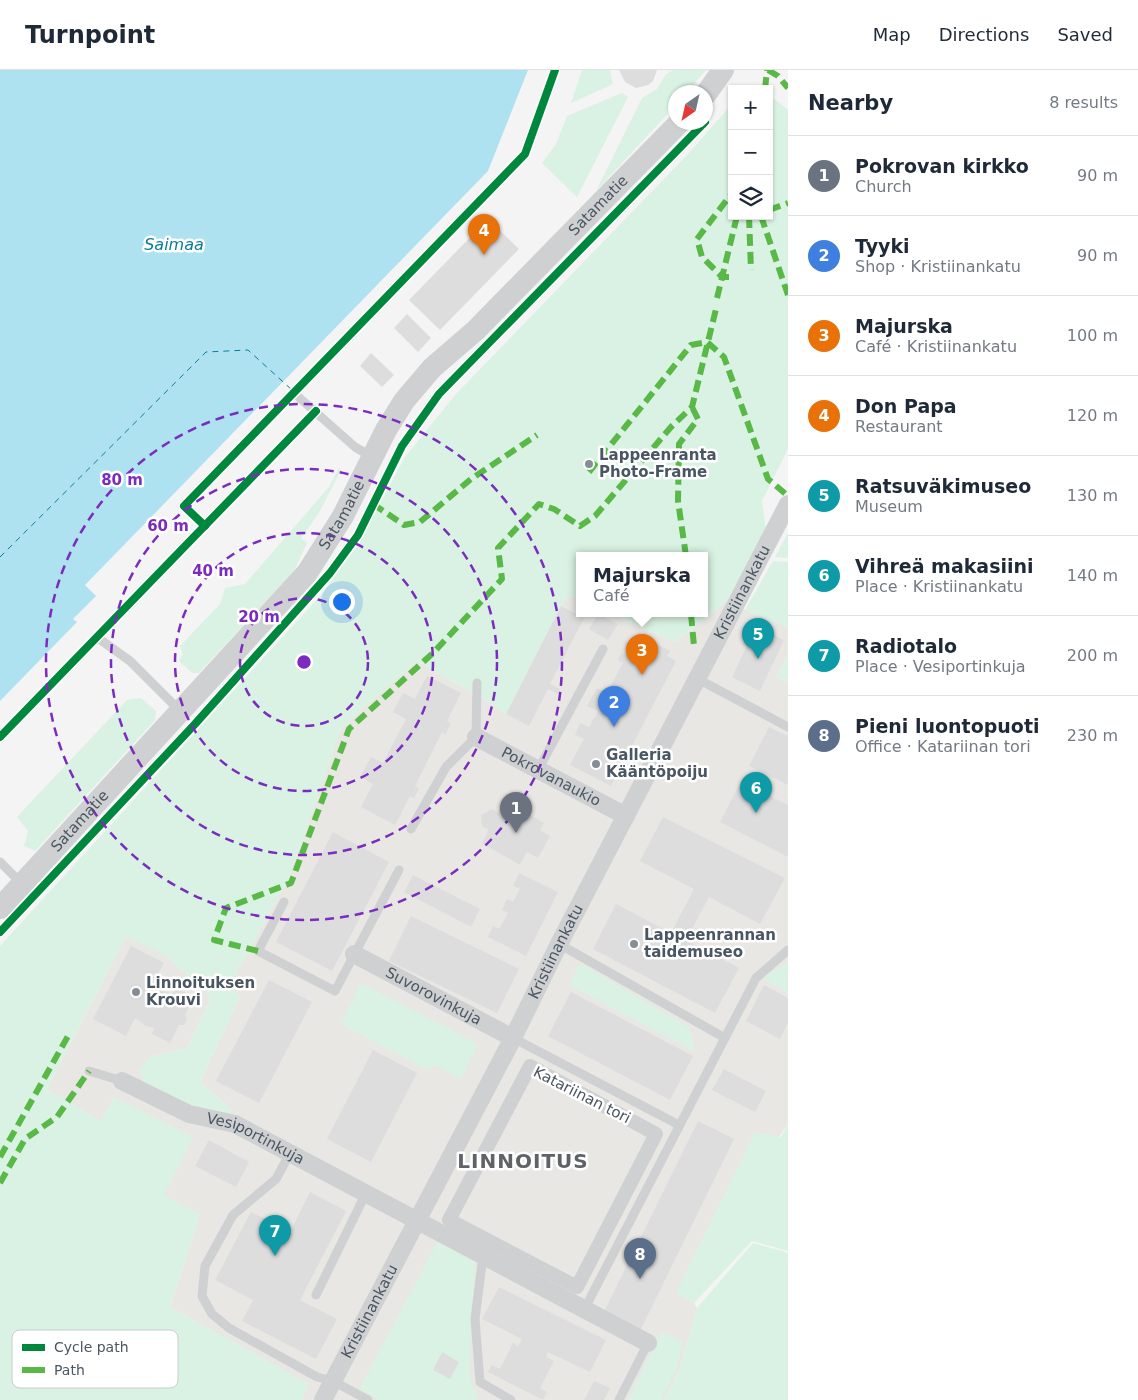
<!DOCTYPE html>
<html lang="en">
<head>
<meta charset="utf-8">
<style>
	body { margin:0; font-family:"DejaVu Sans",sans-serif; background:#f6f6f7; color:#1f2937 }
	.controls { position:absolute; right:15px; top:15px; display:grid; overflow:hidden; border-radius:0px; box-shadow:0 1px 4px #0004 }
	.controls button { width:45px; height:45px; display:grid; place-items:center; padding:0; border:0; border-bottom:1px solid #e0e1e3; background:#fff; color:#1f2937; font:25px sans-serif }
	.compass { position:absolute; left:668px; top:15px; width:45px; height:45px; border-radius:50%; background:#fff; box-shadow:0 1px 4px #0004; rotate:214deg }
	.you { position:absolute; left:341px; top:531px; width:18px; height:18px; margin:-12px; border:4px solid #fff; border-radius:50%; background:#1a73e8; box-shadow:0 0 0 8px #1a73e833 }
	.badge { display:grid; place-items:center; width:32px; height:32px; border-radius:50%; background:#d93025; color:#fff; font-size:16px; font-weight:700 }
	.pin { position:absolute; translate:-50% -41px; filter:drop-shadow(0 1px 2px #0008) }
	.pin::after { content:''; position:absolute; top:26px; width:18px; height:15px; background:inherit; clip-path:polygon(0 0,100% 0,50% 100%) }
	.popup { position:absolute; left:576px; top:482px; width:132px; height:65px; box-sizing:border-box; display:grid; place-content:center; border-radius:0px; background:#fff; filter:drop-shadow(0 1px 4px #0005); font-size:16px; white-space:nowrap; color:#747a83 }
	.popup b { font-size:19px; color:#1f2937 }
	.popup::after { content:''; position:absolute; left:50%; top:100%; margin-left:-10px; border:10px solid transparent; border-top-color:#fff }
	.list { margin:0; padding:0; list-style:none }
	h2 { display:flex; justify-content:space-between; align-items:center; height:65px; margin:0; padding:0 20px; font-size:21px }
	h2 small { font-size:16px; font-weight:400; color:#747a83 }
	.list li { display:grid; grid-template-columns:32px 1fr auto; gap:15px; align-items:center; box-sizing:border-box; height:80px; padding:0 20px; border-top:1px solid #e0e1e3 }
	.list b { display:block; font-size:19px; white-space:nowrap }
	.list p { margin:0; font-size:16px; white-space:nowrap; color:#747a83 }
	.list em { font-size:16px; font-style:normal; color:#747a83 }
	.icon { flex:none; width:28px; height:28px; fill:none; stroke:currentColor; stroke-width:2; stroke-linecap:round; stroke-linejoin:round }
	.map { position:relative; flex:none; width:788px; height:1330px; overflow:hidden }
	header { display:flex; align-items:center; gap:30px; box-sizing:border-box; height:70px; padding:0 25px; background:#fff; border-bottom:1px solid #e0e1e3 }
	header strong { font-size:24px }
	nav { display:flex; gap:28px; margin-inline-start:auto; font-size:18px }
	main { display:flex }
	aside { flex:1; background:#fff }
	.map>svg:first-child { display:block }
	.commercial { fill:#e8e7e3 }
	.green { fill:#d9f2e3 }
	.water { fill:#aee2f0 }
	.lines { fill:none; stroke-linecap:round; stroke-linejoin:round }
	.ferry { stroke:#0c7c9b; stroke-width:1; stroke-dasharray:6 5; stroke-linecap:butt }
	.building { fill:#ddddde }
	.service { stroke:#ced0d2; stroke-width:9 }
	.pedestrian { stroke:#ced0d2; stroke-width:14 }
	.minor { stroke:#ced0d2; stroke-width:18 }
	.tertiary { stroke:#ced0d2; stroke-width:22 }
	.quiet { stroke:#58b947; stroke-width:6; stroke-dasharray:12 6; stroke-linecap:butt }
	.cycleway-casing { stroke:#fff; stroke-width:11 }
	.cycleway { stroke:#00873e; stroke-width:8 }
	.ring { fill:none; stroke:#7b2cbf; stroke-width:2.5; stroke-dasharray:9 6 }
	.poi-dot { fill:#868d94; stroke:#fff; stroke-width:2 }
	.labels { text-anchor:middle; stroke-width:5; stroke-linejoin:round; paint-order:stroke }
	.street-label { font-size:15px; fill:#4a5661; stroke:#fff }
	.poi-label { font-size:15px; font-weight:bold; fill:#4a5661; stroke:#fff; text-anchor:start }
	.water-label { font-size:16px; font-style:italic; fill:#0c7c9b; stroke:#fff }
	.district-label { font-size:20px; font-weight:bold; letter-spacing:1px; fill:#5f6368; stroke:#fff }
	.key { fill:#fff; stroke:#c9ccd0; stroke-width:1 }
	.key-label { font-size:14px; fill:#4a5661 }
	.centre { fill:#7b2cbf; stroke:#fff; stroke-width:2.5 }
	.ring-label { font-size:15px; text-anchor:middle; font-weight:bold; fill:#7b2cbf; stroke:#fff; stroke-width:5; stroke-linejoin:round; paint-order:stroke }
</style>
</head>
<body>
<header>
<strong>Turnpoint</strong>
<nav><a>Map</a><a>Directions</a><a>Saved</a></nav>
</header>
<main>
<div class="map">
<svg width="788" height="1330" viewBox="0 0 788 1330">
	<rect width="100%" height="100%" fill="#f4f4f4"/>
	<path class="commercial" d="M 569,525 L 579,530 L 580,544 L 611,544 L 675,572 L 726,532 L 788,557 L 788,585 L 776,607 L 788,612 L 788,892 L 764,908 L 788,923 L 788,1053 L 677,1223 L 694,1233 L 697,1238 L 679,1302 L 664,1330 L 301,1330 L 308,1314 L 170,1237 L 200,1144 L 164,1126 L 114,1027 L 101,1052 L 47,1019 L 126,866 L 165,884 L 204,920 L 210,930 L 187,978 L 150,987 L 232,1040 L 200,1012 L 240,927 L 230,915 L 289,807 L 341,658 L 416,591 L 483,628 L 506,644 L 561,536 Z"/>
	<g class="green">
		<path d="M 582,0 L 610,0 L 613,14 L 571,33 Z"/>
		<path d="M 674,0 L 706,0 L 687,22 L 676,22 L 675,36 L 596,121 L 642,28 L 657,19 L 666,4 Z"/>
		<path d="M 622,23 L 628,27 L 577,127 L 542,93 L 556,74 L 567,46 Z"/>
		<path d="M 769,25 L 788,40 L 788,379 L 762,431 L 766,461 L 726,532 L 675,572 L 611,544 L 704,544 L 704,486 L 580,486 L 579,530 L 569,525 L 561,536 L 506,644 L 483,628 L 416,591 L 341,658 L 289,807 L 230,915 L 240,927 L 200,1012 L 232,1040 L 226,1046 L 183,1035 L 145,1014 L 139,1000 L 150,987 L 187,978 L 210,930 L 204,920 L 165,885 L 126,866 L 47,1019 L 101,1051 L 114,1027 L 193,1067 L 164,1125 L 200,1144 L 170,1237 L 309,1314 L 301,1330 L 0,1330 L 0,876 L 321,525 L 357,476 L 405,387 L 456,324 L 687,85 L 732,34 L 732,146 L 769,146 Z"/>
		<path d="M 339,398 L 341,400 L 319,443 L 301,468 L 307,473 L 294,501 L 199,603 L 192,603 L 179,591 L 183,584 L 180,576 L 220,534 L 225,518 L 245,514 L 329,417 Z"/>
		<path d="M 788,463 L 788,488 L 775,487 Z"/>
		<path d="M 773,491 L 788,492 L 788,557 L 745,540 Z"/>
		<path d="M 788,585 L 788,612 L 776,607 Z"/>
		<path d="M 141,628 L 156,641 L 155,650 L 35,781 L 24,776 L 28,761 L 17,747 L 127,630 Z"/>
		<path d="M 788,892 L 788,923 L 763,908 Z"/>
		<path d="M 580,893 L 690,958 L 695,982 L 569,915 Z"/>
		<path d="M 361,913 L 478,974 L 461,1010 L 435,995 L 428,1000 L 341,954 Z"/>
		<path d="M 788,1053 L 788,1181 L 752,1171 L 694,1233 L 676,1223 L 755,1062 L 781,1067 Z"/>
		<path d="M 439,1169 L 475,1189 L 469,1302 L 477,1330 L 380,1330 L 359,1319 Z"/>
		<path d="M 753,1173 L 788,1183 L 788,1330 L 664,1330 L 679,1302 L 697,1238 Z"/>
		<path d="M 661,1262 L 683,1271 L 676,1301 L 661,1330 L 628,1330 Z"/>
	</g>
	<path class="water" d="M 0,0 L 528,0 L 488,101 L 85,515 L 96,526 L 73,549 L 77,552 L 0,631 Z"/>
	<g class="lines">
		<path class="ferry" d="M 0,487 L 206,282 L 248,280 L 292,320"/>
	</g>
	<g class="building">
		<path d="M 619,0 L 657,0 L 653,11 L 648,15 L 636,18 L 625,12 Z"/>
		<path d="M 488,149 L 519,179 L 440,260 L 409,230 Z"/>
		<path d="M 407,244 L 431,268 L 418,282 L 394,258 Z"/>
		<path d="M 371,283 L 394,305 L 382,317 L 360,296 Z"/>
		<path d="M 561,536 L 584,548 L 550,614 L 560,619 L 558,624 L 548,619 L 529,656 L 506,644 Z"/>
		<path d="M 598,544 L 618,554 L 608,570 L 589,559 Z"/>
		<path d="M 756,557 L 784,570 L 760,621 L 732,607 Z"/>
		<path d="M 643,567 L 670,581 L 667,586 L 676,591 L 611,716 L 570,695 L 584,669 L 575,665 L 580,653 L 589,657 L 598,641 L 587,636 L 597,618 L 607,623 L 623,593 L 618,590 L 621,583 L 627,586 L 634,572 L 639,575 Z"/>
		<path d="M 427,606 L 461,623 L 447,651 L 451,654 L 445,665 L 442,662 L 415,716 L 419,718 L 414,728 L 410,726 L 395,755 L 361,737 L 373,714 L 360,707 L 371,687 L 383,693 L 406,649 L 393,642 L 403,623 L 415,629 Z"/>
		<path d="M 769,657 L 788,666 L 788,715 L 749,696 Z"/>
		<path d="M 741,711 L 788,735 L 788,787 L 720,752 Z"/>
		<path d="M 505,731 L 544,753 L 540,760 L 550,766 L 538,788 L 527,782 L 520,795 L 482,773 L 489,760 L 482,756 L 481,745 L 492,739 L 498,743 Z"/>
		<path d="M 663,747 L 785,808 L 760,854 L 709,827 L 686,870 L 739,898 L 715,943 L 593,879 L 616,834 L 671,863 L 694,819 L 640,791 Z"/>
		<path d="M 333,762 L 389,792 L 332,901 L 276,872 Z"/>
		<path d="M 519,803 L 558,822 L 526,886 L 488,867 L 493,856 L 499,859 L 508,843 L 502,840 L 507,829 L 513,832 L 520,819 L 513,816 Z"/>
		<path d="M 413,805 L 480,839 L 471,857 L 404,822 Z"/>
		<path d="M 411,846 L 519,899 L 497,943 L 389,891 Z"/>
		<path d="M 131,876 L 164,893 L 152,915 L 172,925 L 176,918 L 194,927 L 185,945 L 187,949 L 184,955 L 179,955 L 170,973 L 152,964 L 155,958 L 146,956 L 135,948 L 126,966 L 93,949 Z"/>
		<path d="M 269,910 L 312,932 L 259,1033 L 216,1011 Z"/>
		<path d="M 764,915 L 788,928 L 788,953 L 780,969 L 746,951 Z"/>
		<path d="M 571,922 L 693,986 L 670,1030 L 548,966 Z"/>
		<path d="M 373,980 L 417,1003 L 371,1092 L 327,1069 Z"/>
		<path d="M 724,999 L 766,1021 L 755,1042 L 712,1020 Z"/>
		<path d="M 698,1051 L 734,1069 L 640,1261 L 603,1244 Z"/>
		<path d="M 209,1070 L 249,1092 L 236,1117 L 195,1096 Z"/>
		<path d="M 310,1122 L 346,1141 L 300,1230 L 337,1249 L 316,1289 L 242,1251 L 253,1230 L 215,1210 L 251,1142 L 290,1162 Z"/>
		<path d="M 499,1217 L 606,1270 L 590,1302 L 548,1282 L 546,1287 L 554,1291 L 540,1318 L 547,1322 L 543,1330 L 488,1302 L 492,1295 L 500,1299 L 513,1273 L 518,1276 L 522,1269 L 482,1249 Z"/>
		<path d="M 442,1282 L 459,1292 L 450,1309 L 433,1300 Z"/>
		<path d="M 594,1311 L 610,1318 L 604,1330 L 584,1330 Z"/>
	</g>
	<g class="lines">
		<g class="service">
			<path d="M 294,323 L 355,377 L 372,387"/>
			<path d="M 98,568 L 130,591 L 181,642"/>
			<path d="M 696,608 L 788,657"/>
			<path d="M 538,700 L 603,579"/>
			<path d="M 411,759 L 446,697 L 476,667 L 477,613"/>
			<path d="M 0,792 L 21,813"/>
			<path d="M 284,832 L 258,881 L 335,921 L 399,800"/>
			<path d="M 559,874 L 725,968"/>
			<path d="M 513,968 L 679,1055"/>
			<path d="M 89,1001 L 122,1011"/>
			<path d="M 290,1083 L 276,1109 L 233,1145 L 205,1196 L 202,1226 L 212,1244 L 229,1258 L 317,1307 L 333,1311 L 368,1330"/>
			<path d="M 483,1186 L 475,1249 L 480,1312 L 511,1330"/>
			<path d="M 316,1225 L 366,1123"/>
			<path d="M 584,1240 L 756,908 L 788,880"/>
			<path d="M 619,1330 L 648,1273"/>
		</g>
		<path class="pedestrian" d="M 530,996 L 656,1064 L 577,1217 L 449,1150 Z"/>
		<g class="minor">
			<path id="s1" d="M 476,667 L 626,746"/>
			<path id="s2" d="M 354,884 L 513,968"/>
			<path id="s3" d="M 122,1011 L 189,1044 L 235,1054 L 648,1273"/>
			<path id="s4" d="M 323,1330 L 513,968 L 559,874 L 788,434"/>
		</g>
		<g class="tertiary">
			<path d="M 706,24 L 723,0"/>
			<path id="s5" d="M 0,838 L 307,503 L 343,446 L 386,360 L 404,331 L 432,298 L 476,260 L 680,52"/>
		</g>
		<g class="quiet">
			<path d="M 768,0 L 778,6 L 788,18"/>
			<path d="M 765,19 L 767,0"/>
			<path d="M 769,140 L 788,133"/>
			<path d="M 749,146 L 751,200"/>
			<path d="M 761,146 L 788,225"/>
			<path d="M 729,207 L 722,207 L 702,187 L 697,169 L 732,123"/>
			<path d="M 717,228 L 737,146"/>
			<path d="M 589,402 L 691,275 L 707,272 L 724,287 L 768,409 L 788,426"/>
			<path d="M 373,434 L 404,455 L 420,452 L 471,409 L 537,365"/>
			<path d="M 686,486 L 678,431 L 679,374 L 698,349 L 692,337"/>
			<path d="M 691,544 L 694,576"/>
			<path d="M 258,881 L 214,870 L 226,838 L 291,813 L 349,659 L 433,583 L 502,509 L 498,478 L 539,434 L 554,439 L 580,456 L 595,446 L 671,357 L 692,337 L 716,239"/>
			<path d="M 0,1087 L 68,966"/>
			<path d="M 0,1113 L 25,1069 L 57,1047 L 89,1001"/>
		</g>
		<defs>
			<g id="cycleway">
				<path d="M 205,456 L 184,436 L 525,84 L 555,0"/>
				<path d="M 0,667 L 316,341"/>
				<path d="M 0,862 L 195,654 L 330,503 L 358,465 L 402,376 L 439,324 L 705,52"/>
			</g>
		</defs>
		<use href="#cycleway" class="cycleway-casing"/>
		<use href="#cycleway" class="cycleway"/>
	</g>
	<g class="ring">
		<circle cx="304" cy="592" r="64"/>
		<circle cx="304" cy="592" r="129"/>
		<circle cx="304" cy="592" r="193"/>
		<circle cx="304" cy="592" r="258"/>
	</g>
	<g class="poi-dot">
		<circle cx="589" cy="394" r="5"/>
		<circle cx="596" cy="694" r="5"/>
		<circle cx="634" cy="874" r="5"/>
		<circle cx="136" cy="922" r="5"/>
	</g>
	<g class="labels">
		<g class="street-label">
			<text dy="5" stroke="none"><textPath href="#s5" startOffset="928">Satamatie</textPath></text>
			<text dy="5" stroke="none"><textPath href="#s5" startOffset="522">Satamatie</textPath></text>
			<text dy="5" stroke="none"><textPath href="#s4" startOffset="910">Kristiinankatu</textPath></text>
			<text dy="5" stroke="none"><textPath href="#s1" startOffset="85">Pokrovanaukio</textPath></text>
			<text dy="5" stroke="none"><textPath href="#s5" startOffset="118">Satamatie</textPath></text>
			<text dy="5" stroke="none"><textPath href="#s4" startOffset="505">Kristiinankatu</textPath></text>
			<text dy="5" stroke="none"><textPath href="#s2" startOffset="90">Suvorovinkuja</textPath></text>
			<text transform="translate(582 1025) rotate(27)" y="5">Katariinan tori</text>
			<text dy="5" stroke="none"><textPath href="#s3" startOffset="146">Vesiportinkuja</textPath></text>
			<text dy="5" stroke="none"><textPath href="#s4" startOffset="100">Kristiinankatu</textPath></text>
		</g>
		<g class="poi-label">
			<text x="599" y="390">Lappeenranta<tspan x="599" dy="17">Photo-Frame</tspan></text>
			<text x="606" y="690">Galleria<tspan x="606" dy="17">Kääntöpoiju</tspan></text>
			<text x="644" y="870">Lappeenrannan<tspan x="644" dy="17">taidemuseo</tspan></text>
			<text x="146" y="918">Linnoituksen<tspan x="146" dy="17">Krouvi</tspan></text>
		</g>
		<g class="water-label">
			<text x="174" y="180">Saimaa</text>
		</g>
		<g class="district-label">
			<text x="523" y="1098">LINNOITUS</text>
		</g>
	</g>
	<rect x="12" y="1260" width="166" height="58" rx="8" class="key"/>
	<rect x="22" y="1274" width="23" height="7" fill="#00873e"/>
	<rect x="22" y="1297" width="23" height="6" fill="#58b947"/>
	<g class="key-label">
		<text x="54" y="1282">Cycle path</text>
		<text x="54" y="1305">Path</text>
	</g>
	<circle cx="304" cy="592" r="8" class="centre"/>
	<g class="ring-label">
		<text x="122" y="415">80 m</text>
		<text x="168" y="461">60 m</text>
		<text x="213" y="506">40 m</text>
		<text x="259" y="552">20 m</text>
	</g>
</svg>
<div class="controls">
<button>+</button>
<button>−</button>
<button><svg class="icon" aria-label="layers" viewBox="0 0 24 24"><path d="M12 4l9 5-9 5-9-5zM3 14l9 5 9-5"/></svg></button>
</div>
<svg class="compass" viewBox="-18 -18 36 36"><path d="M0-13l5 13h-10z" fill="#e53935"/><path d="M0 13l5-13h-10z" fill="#747a83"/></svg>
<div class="you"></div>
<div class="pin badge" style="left:516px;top:763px;background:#6b7280">1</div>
<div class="pin badge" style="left:614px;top:657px;background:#3f7fe0">2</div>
<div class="pin badge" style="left:642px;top:605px;background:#e8710a">3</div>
<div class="popup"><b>Majurska</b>Café</div>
<div class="pin badge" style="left:484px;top:185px;background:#e8710a">4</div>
<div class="pin badge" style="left:758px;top:589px;background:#0f9aa8">5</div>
<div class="pin badge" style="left:756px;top:743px;background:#0f9aa8">6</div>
<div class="pin badge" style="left:275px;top:1186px;background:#0f9aa8">7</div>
<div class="pin badge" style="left:640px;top:1209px;background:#5c6f8a">8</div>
</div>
<aside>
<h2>Nearby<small>8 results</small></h2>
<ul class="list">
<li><span class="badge" style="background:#6b7280">1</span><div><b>Pokrovan kirkko</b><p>Church</p></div><em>90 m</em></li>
<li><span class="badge" style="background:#3f7fe0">2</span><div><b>Tyyki</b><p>Shop · Kristiinankatu</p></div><em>90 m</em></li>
<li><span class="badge" style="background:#e8710a">3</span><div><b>Majurska</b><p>Café · Kristiinankatu</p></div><em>100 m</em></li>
<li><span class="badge" style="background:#e8710a">4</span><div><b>Don Papa</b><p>Restaurant</p></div><em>120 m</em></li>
<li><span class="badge" style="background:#0f9aa8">5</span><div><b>Ratsuväkimuseo</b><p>Museum</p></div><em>130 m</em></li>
<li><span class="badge" style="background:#0f9aa8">6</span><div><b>Vihreä makasiini</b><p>Place · Kristiinankatu</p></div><em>140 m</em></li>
<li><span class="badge" style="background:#0f9aa8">7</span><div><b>Radiotalo</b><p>Place · Vesiportinkuja</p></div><em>200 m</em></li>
<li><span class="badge" style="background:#5c6f8a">8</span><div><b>Pieni luontopuoti</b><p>Office · Katariinan tori</p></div><em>230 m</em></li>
</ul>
</aside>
</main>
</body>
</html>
